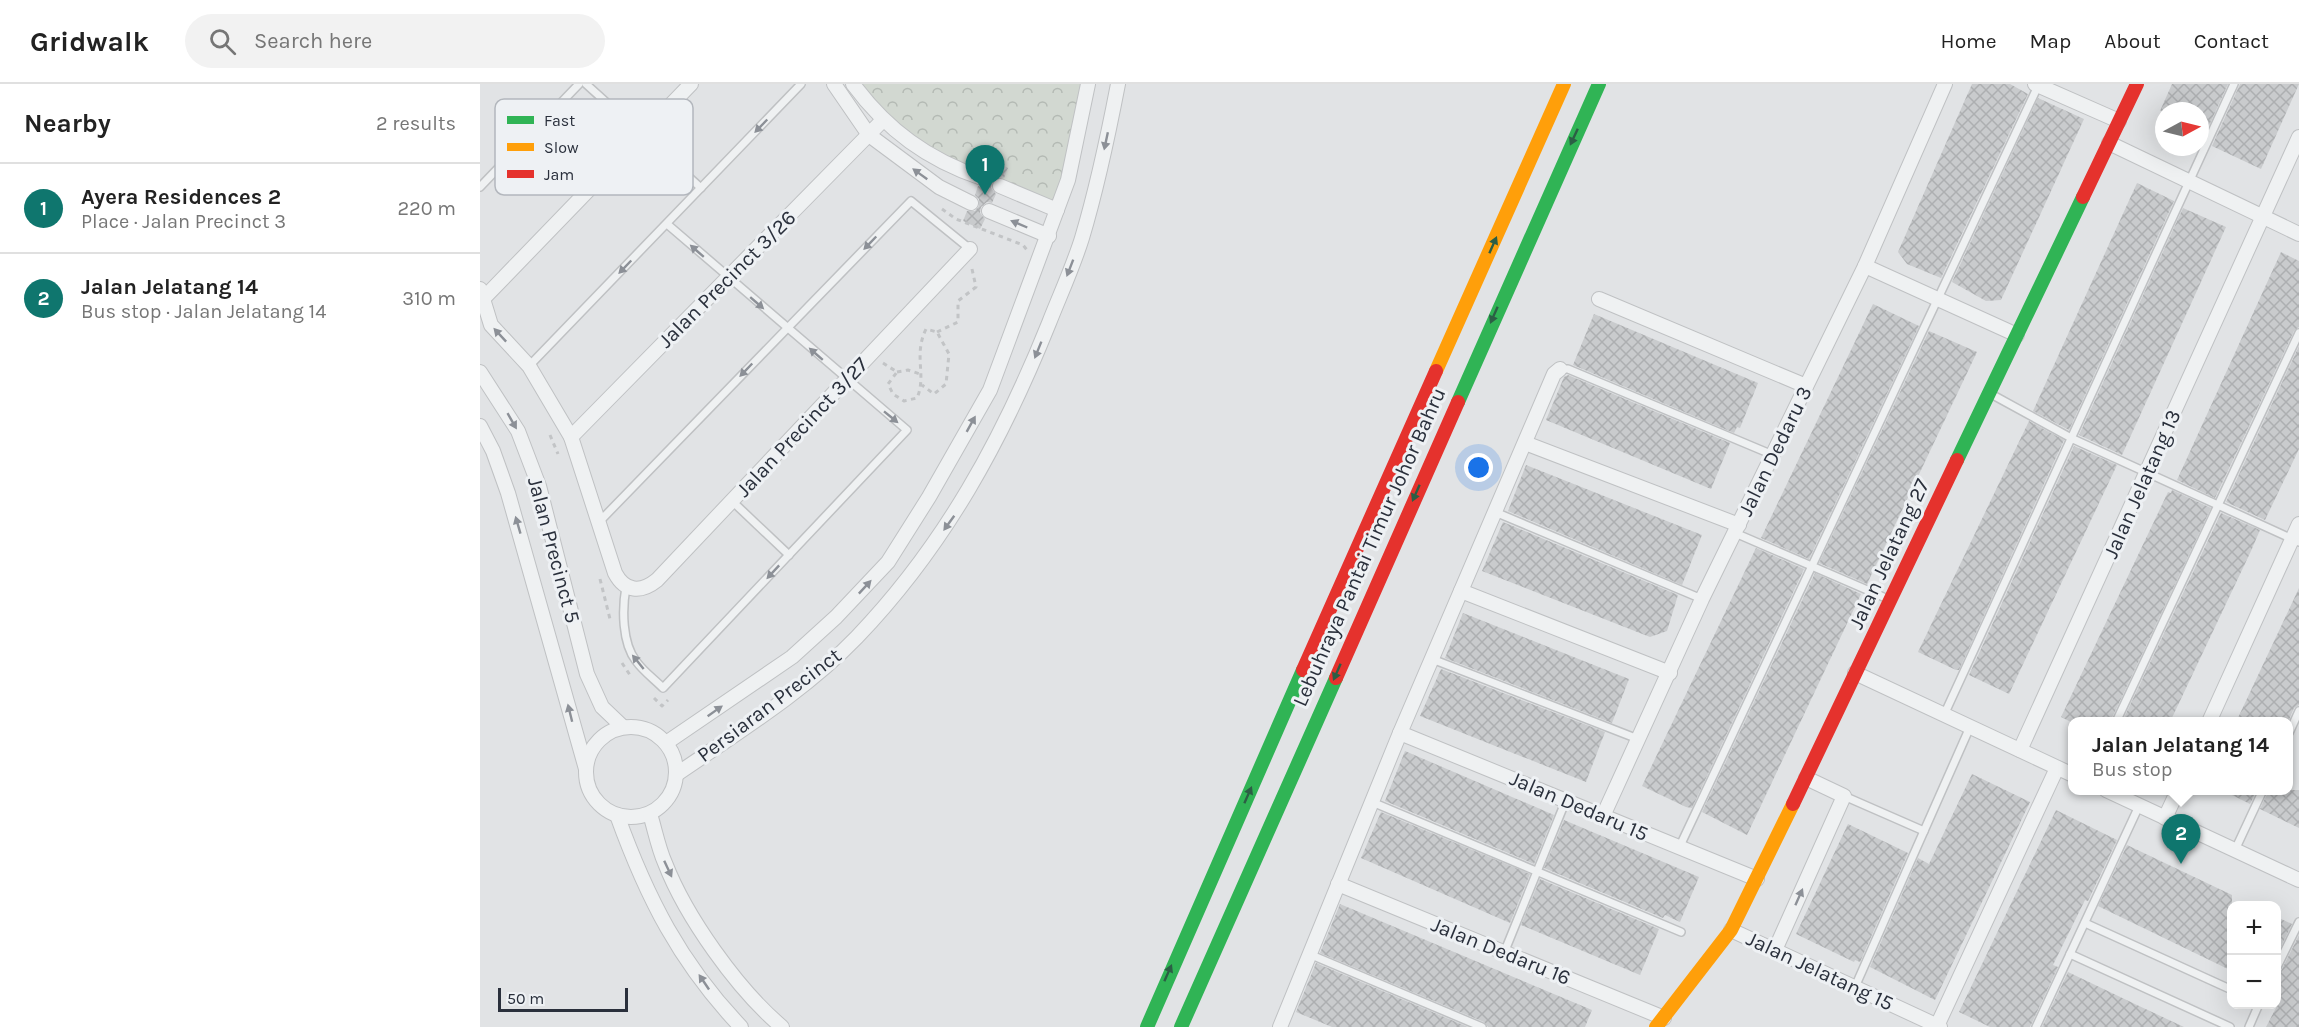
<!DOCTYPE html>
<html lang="en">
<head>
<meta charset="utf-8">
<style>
	body { margin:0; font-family:Karla,sans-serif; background:#f2f2f2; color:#222 }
	.controls { position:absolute; right:18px; bottom:18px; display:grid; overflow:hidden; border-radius:12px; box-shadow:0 6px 24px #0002 }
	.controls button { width:54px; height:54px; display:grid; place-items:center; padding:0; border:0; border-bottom:2px solid #e0e0e0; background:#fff; color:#222; font:30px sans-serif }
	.compass { position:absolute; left:1675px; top:18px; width:54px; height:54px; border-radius:50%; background:#fff; box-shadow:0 6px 24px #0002; rotate:83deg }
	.scale { position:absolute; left:18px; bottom:15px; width:130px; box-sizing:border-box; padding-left:6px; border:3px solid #2a303c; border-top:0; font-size:16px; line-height:21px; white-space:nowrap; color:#2a303c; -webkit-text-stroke:4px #eef1f4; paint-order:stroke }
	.you { position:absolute; left:999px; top:384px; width:21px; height:21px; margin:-15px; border:4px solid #fff; border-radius:50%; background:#1a73e8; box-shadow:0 0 0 9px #1a73e833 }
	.badge { display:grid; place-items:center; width:39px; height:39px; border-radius:50%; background:#0f766e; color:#fff; font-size:20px; font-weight:700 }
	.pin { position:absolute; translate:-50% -50px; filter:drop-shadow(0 2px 3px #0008) }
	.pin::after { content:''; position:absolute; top:32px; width:21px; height:18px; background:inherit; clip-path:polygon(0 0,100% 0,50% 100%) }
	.popup { position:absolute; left:1588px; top:633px; width:225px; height:78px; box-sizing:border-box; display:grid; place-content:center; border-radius:12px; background:#fff; filter:drop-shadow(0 2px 4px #0005); font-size:20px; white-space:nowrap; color:#767676 }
	.popup b { font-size:22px; color:#222 }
	.popup::after { content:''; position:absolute; left:50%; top:100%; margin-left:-12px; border:12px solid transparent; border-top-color:#fff }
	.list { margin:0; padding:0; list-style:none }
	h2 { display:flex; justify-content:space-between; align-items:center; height:78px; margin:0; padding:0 24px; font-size:26px }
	h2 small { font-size:20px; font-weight:400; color:#767676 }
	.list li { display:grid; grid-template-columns:39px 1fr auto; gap:18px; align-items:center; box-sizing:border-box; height:90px; padding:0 24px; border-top:2px solid #e0e0e0 }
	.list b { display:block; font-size:22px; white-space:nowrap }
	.list p { margin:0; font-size:20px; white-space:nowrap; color:#767676 }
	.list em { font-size:20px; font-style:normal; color:#767676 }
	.icon { flex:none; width:33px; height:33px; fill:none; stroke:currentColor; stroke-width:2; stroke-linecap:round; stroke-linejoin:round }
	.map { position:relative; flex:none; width:1819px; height:943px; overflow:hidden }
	header { display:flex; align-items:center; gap:36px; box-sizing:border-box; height:84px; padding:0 30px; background:#fff; border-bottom:2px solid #e0e0e0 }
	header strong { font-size:28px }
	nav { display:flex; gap:33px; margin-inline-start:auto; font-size:21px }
	.search { width:420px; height:54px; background:#f2f2f2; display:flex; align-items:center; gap:15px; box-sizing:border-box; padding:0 21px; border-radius:33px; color:#767676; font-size:22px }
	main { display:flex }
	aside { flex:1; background:#fff }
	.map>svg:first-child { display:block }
	.forest { fill:url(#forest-crowns) }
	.building { fill:url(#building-cross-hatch) }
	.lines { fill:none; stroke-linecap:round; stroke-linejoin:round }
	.lane-casing { stroke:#bfc1c3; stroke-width:10 }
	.street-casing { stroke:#bfc1c3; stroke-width:16 }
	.path { stroke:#c2c4c6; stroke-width:3; stroke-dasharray:4.5 4.5; stroke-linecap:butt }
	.lane { stroke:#eff1f2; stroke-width:7 }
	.street { stroke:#eff1f2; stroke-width:14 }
	.fast { stroke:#30b455; stroke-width:14 }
	.slow { stroke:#ff9f0a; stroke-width:14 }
	.jam { stroke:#e5322d; stroke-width:14 }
	.oneway { fill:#8c9097 }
	.oneway2 { fill:#2c5e45 }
	.labels { text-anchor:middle; stroke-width:6; stroke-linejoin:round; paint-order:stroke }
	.street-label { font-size:21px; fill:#2a303c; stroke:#eef1f4 }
	.key { fill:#eef1f4; stroke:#b3b7bd; stroke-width:1.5 }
	.key-label { font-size:16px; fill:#2a303c }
</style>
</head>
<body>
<header>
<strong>Gridwalk</strong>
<div class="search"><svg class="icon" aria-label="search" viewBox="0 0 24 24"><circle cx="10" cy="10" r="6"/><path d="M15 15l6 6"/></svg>Search here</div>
<nav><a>Home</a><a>Map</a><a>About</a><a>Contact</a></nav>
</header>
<main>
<aside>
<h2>Nearby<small>2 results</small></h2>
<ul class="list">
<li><span class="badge">1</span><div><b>Ayera Residences 2</b><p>Place · Jalan Precinct 3</p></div><em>220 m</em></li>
<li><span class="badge">2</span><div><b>Jalan Jelatang 14</b><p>Bus stop · Jalan Jelatang 14</p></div><em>310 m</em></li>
</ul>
</aside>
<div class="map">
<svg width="1819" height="943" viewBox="0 0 1819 943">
	<defs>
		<pattern id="forest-crowns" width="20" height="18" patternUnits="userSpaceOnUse" patternTransform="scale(1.5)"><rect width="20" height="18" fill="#d2d8d1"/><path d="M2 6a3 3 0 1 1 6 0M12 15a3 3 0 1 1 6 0" fill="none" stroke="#b4bab4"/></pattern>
		<pattern id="building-cross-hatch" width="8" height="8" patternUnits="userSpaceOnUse" patternTransform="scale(1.5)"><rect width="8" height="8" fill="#c9cbcd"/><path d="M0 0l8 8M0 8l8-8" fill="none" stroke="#adafb1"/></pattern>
	</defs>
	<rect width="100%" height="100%" fill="#e1e3e5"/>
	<path class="forest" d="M 373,0 L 602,0 L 577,126 L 470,82 L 425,55 Z"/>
	<g class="building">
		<path d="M 1492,0 L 1530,0 L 1548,10 L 1461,194 L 1427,180 L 1418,168 Z"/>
		<path d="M 1692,0 L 1748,0 L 1722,57 L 1720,27 L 1680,27 Z"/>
		<path d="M 1760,0 L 1819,0 L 1781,85 L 1732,62 Z"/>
		<path d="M 1558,14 L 1604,35 L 1521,216 L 1506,217 L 1472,198 Z"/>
		<path d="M 510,76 L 528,84 L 524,94 L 518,93 L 512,98 L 511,104 L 516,110 L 512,119 L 507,118 L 501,123 L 500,129 L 505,135 L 500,145 L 483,137 L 487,127 L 495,127 L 499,122 L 499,115 L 495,111 L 498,102 L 504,103 L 510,98 L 511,92 L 506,86 Z"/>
		<path d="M 1657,99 L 1694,117 L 1589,346 L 1553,327 Z"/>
		<path d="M 1703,124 L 1746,143 L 1642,371 L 1599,351 Z"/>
		<path d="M 1801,168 L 1819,177 L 1819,243 L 1814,247 L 1735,414 L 1697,396 Z"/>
		<path d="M 1393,220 L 1439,242 L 1329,475 L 1281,454 Z"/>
		<path d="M 1114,230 L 1278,299 L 1260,344 L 1257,343 L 1254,349 L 1093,281 Z"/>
		<path d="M 1449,247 L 1497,268 L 1387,500 L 1339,479 Z"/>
		<path d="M 1819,262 L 1819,365 L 1785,436 L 1746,418 Z"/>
		<path d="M 1088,291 L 1250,359 L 1231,405 L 1066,336 L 1084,293 Z"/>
		<path d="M 1549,337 L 1584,356 L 1479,586 L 1476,586 L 1438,568 Z"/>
		<path d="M 1594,362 L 1637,381 L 1529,610 L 1489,591 Z"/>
		<path d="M 1046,381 L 1222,451 L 1202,501 L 1028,427 Z"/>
		<path d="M 1692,406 L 1731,424 L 1630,638 L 1591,638 L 1581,633 L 1688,408 L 1691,409 Z"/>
		<path d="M 1741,429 L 1780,446 L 1771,467 L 1690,638 L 1642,638 Z"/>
		<path d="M 1023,438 L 1198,511 L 1187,547 L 1170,553 L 1002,487 Z"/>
		<path d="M 1276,464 L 1324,485 L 1212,724 L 1206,723 L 1162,702 Z"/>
		<path d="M 1335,489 L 1381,510 L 1267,751 L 1222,728 Z"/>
		<path d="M 1819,504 L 1819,621 L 1814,624 L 1808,638 L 1756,638 Z"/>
		<path d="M 983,529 L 1149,595 L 1132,639 L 965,574 Z"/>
		<path d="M 961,585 L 1125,648 L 1106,698 L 940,632 Z"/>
		<path d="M 925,667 L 1074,731 L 1054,780 L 905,717 Z"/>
		<path d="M 1492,690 L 1550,718 L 1455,916 L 1390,883 L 1438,774 L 1449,780 Z"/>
		<path d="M 1742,706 L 1777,706 L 1770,720 Z"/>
		<path d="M 1789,706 L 1819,706 L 1819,744 L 1780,725 Z"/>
		<path d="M 1576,726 L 1637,756 L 1608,817 L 1605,816 L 1573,881 L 1578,883 L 1550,943 L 1510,943 L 1479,928 Z"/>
		<path d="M 901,728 L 1050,790 L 1030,839 L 881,774 Z"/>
		<path d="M 1084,736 L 1219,793 L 1200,838 L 1185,831 L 1183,834 L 1064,784 Z"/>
		<path d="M 1368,740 L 1428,769 L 1380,878 L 1375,876 L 1374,878 L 1316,850 Z"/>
		<path d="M 1647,761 L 1752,811 L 1752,887 L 1618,822 Z"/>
		<path d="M 1060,795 L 1179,845 L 1160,891 L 1041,841 Z"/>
		<path d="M 860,820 L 1112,926 L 1105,943 L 1008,943 L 1004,938 L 840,869 Z"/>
		<path d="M 1797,833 L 1812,840 L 1797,871 Z"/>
		<path d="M 1819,851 L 1819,943 L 1786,943 L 1797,922 L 1797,891 L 1801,887 Z"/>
		<path d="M 836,879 L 988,943 L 852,943 L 816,928 Z"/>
		<path d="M 1588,888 L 1657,921 L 1704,943 L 1562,943 Z"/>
	</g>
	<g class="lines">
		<defs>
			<g id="lane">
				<path d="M 106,0 L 221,104"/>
				<path d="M 0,103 L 99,0"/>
				<path d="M 49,282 L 321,0"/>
				<path d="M 1080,285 L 1088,285 L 1293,371"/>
				<path d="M 1511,310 L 1593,355 L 1819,458"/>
				<path d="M 252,417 L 309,471"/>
				<path d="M 1015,428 L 1222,515"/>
				<path d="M 120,437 L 431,117 L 490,165"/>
				<path d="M 1255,449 L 1408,515"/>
				<path d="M 146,503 C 142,525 142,559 156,577 C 163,587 174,595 183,604 L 427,346 L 187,140"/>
				<path d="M 952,575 L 1158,655"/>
				<path d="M 1464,631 L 1754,0"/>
				<path d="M 1636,638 L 1819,249"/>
				<path d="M 1809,649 L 1819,627"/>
				<path d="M 1364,712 L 1444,747"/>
				<path d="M 892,718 L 1201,848"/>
				<path d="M 1199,764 L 1558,2"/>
				<path d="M 1755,766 L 1783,706"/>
				<path d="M 1605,839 L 1752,906"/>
				<path d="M 1024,869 L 1086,716"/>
				<path d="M 829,870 L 1002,943"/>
				<path d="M 1590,870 L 1750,943"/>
				<path d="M 1796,885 L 1819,838"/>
				<path d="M 1375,903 L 1490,643"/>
				<path d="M 1556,943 L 1659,722"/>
				<path d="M 1769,943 L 1779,920"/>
			</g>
			<g id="street">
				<path d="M 354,0 L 389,51 L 459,103 L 491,119"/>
				<path d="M 373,0 C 407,46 448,76 502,94"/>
				<path d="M 1555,0 L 1639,37"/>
				<path d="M 1629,59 L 1819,150"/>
				<path d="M 520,102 L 577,126"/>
				<path d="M 509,127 L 569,152"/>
				<path d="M 1385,182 L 1537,251"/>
				<path d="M 0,205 L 11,241 L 49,282 L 91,353 L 135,489 C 145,508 161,509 177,496 L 490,165"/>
				<path d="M 4,214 L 211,0"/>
				<path d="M 1119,215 L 1326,302"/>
				<path d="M 0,288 L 38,347 L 59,402 L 107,590 L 122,623 L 143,643"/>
				<path d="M 0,342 L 13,367 L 28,409 L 106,685"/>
				<path d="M 91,353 L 403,36"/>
				<path d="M 1045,359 L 1259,441"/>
				<path d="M 981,507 L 1190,589"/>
				<path d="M 1375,589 L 1593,691"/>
				<path d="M 1729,638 L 1819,440"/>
				<circle cx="151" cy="688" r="45"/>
				<path d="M 920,649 L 1277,795"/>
				<path d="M 186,659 L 312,573 L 356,533 L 408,478 L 449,413 L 510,306 L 588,96 L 608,0"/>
				<path d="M 1540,666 L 1819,53"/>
				<path d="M 197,690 C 258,648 325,607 377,553 C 465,461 522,356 569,239 C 580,211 593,183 602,154 C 617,104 628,52 638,0"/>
				<path d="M 1626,706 L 1819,796"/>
				<path d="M 170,730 C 175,746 178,763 185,779 C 206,833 257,905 302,943"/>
				<path d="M 137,731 C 167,814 200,879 261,943"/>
				<path d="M 1123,732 L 1222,515 L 1385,182 L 1465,0"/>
				<path d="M 1685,734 L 1698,706"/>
				<path d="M 858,800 L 1184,934"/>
				<path d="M 1251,846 L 1460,943"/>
				<path d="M 1295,866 L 1364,712 L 1326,694"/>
				<path d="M 1457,942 L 1577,684"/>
				<path d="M 800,943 L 920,649 L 1074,290 L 1080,285"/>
			</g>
		</defs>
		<use href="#lane" class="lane-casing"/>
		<use href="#street" class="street-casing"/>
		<g class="path">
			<path d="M 462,125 L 476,135 L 543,161 L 547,166"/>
			<path d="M 457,248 L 478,238 L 478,217 L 496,203 L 492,185"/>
			<path d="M 403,279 L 417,288 L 408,300 L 413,310 L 424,317 L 437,314 C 447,291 433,272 446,245 L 457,248 L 469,270 L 466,300 L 454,310 L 442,301"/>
			<path d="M 417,288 L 428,286 L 440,290"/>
			<path d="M 70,351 L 78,370"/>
			<path d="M 120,495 L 130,535"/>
			<path d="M 142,579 L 150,591"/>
			<path d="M 174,614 L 182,622 L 188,616"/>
		</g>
		<use href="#lane" class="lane"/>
		<use href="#street" class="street"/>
		<g class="fast">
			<path d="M 978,318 L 1119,0"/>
			<path d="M 1477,376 L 1603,113"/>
			<path d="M 667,943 L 823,586"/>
			<path d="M 701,943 L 856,594"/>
		</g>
		<g class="slow">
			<path d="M 956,287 L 1084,0"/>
			<path d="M 1176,943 L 1251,846 L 1313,720"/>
		</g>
		<g class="jam">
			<path d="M 1603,113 L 1657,0"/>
			<path d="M 823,586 L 956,287"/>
			<path d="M 856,594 L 978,318"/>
			<path d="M 1313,720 L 1477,376"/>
		</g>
	</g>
	<defs><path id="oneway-solid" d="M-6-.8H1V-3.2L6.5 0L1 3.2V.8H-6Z" transform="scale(1.5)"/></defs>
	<g class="oneway">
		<use href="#oneway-solid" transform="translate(281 42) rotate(134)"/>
		<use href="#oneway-solid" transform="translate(626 57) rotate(102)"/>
		<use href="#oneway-solid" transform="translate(440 90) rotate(-144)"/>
		<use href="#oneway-solid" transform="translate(539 140) rotate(-157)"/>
		<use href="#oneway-solid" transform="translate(390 159) rotate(134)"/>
		<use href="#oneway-solid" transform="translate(217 167) rotate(-139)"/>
		<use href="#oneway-solid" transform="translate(145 183) rotate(134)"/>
		<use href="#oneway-solid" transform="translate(590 184) rotate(111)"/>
		<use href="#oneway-solid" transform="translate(277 219) rotate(41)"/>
		<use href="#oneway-solid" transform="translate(20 251) rotate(-133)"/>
		<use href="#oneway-solid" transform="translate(558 266) rotate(112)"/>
		<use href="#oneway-solid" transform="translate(336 270) rotate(-139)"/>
		<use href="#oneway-solid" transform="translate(266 286) rotate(134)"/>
		<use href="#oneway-solid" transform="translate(411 333) rotate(39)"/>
		<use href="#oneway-solid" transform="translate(32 337) rotate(60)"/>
		<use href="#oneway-solid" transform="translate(491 340) rotate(-61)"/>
		<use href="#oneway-solid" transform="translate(469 439) rotate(126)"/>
		<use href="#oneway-solid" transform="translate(38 441) rotate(-106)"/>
		<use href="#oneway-solid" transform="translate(293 488) rotate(133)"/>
		<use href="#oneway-solid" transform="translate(385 503) rotate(-47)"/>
		<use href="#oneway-solid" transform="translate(158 578) rotate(-129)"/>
		<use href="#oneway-solid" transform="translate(235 627) rotate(-35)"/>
		<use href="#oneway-solid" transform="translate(90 629) rotate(-104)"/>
		<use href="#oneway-solid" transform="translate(188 785) rotate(65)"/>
		<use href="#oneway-solid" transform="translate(1319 813) rotate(-66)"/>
		<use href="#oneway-solid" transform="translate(224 898) rotate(-124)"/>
	</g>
	<g class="oneway2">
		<use href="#oneway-solid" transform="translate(1094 53) rotate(115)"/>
		<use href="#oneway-solid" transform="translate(1013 161) rotate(-66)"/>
		<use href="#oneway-solid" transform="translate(1014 231) rotate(114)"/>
		<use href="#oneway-solid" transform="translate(936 409) rotate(114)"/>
		<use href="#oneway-solid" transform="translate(857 588) rotate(114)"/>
		<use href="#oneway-solid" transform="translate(768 711) rotate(-66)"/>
		<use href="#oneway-solid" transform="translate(688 889) rotate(-66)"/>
	</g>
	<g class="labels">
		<g class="street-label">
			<text transform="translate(247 195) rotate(-45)" y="7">Jalan Precinct 3/26</text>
			<text transform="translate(322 343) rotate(-47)" y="7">Jalan Precinct 3/27</text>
			<text transform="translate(1295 367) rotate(-64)" y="7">Jalan Dedaru 3</text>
			<text transform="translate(1662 400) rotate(-66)" y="7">Jalan Jelatang 13</text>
			<text transform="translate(889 463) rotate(-66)" y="7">Lebuhraya Pantai Timur Johor Bahru</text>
			<text transform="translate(74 466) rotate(75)" y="7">Jalan Precinct 5</text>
			<text transform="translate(1409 470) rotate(-65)" y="7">Jalan Jelatang 27</text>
			<text transform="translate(289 621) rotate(-37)" y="7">Persiaran Precinct</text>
			<text transform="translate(1099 722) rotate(23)" y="7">Jalan Dedaru 15</text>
			<text transform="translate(1021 867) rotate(22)" y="7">Jalan Dedaru 16</text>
			<text transform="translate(1340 887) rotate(25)" y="7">Jalan Jelatang 15</text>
		</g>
	</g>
	<rect x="15" y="15" width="198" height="96" rx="9" class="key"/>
	<rect x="27" y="32" width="27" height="8" fill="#30b455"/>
	<rect x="27" y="59" width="27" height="8" fill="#ff9f0a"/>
	<rect x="27" y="86" width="27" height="8" fill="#e5322d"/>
	<g class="key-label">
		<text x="64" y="42">Fast</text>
		<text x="64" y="69">Slow</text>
		<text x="64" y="96">Jam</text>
	</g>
</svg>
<div class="controls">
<button>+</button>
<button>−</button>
</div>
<svg class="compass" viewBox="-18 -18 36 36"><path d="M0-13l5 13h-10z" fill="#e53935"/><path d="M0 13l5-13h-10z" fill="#767676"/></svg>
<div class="scale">50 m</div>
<div class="you"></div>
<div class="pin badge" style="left:505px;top:111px">1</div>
<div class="pin badge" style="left:1701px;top:780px">2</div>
<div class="popup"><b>Jalan Jelatang 14</b>Bus stop</div>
</div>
</main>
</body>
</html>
